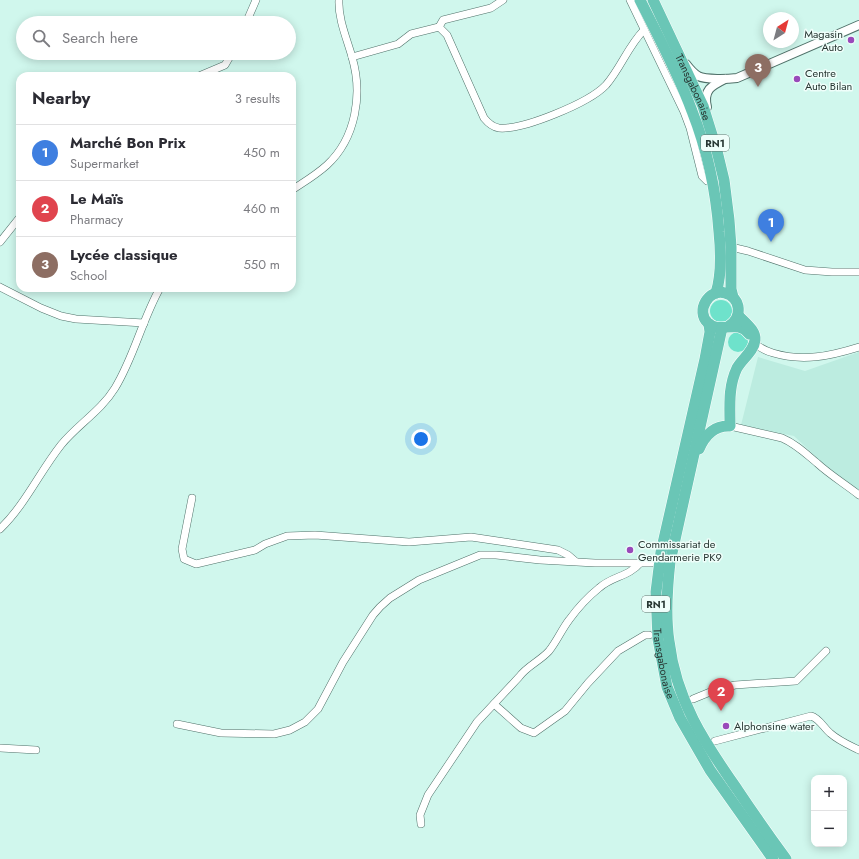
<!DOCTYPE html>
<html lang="en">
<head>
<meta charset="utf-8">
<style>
	body { margin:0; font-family:Jost,sans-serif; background:#f7f7f7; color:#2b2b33 }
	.controls { position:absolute; right:12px; bottom:12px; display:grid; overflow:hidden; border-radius:8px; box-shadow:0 2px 10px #0003 }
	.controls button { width:36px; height:36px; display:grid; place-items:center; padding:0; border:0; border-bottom:1px solid #e1e1e2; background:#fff; color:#2b2b33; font:20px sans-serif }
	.compass { position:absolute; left:763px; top:12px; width:36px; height:36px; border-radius:50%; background:#fff; box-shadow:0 2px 10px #0003; rotate:36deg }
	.you { position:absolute; left:421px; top:439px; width:14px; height:14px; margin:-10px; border:3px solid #fff; border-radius:50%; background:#1a73e8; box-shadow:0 0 0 6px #1a73e833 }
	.badge { display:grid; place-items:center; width:26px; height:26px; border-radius:50%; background:#db2777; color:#fff; font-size:13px; font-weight:700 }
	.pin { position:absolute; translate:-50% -33px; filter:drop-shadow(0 1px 2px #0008) }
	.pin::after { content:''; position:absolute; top:21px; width:14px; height:12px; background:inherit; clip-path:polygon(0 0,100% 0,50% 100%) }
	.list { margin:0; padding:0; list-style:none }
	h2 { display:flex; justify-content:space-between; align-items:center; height:52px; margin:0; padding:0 16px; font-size:17px }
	h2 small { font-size:13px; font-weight:400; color:#7c7c81 }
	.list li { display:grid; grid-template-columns:26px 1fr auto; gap:12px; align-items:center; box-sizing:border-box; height:56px; padding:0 16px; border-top:1px solid #e1e1e2 }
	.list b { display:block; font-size:15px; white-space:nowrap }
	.list p { margin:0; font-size:13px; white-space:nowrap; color:#7c7c81 }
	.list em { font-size:13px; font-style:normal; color:#7c7c81 }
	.icon { flex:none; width:22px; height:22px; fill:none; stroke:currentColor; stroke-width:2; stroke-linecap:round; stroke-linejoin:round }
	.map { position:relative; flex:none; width:859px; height:859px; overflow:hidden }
	.search { position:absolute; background:#fff; box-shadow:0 2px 10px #0003; left:16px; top:16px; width:280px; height:44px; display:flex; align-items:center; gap:10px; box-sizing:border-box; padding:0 14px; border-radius:22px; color:#7c7c81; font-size:15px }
	.panel { position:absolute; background:#fff; box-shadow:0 2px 10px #0003; left:16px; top:72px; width:280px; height:220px; border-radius:12px }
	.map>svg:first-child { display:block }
	.built { fill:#bcece0 }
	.green { fill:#6ee2cb }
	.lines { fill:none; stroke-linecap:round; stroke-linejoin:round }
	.minor-casing { stroke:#4f7169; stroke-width:8 }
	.tertiary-casing { stroke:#4f7169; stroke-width:10 }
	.trunk-casing { stroke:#fff; stroke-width:12 }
	.minor { stroke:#fff; stroke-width:7 }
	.tertiary { stroke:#fff; stroke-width:8 }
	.trunk { stroke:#6ac6b6; stroke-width:11 }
	.poi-dot { fill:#9949ba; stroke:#effefa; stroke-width:1.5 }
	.labels { text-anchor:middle; stroke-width:3; stroke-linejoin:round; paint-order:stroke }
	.shield { fill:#effefa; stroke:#64736f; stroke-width:1 }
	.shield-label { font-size:10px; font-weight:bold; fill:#283733 }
	.poi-label { font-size:11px; fill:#283733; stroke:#effefa; text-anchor:start }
	.street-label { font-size:11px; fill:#283733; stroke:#effefa }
</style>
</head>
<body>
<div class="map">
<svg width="859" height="859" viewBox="0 0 859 859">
	<rect width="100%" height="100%" fill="#d0f7ed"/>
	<path class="built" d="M 859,352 L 859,490 L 829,469 L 794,436 L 741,425 L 758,357 L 805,371 Z"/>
	<g class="green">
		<circle cx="721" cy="311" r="11"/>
		<circle cx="738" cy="342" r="10"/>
	</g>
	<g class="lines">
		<defs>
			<g id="minor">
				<path d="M 503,0 L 491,8 L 443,20 L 439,27 L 447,35 L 484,118 C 488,123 492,127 499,128 C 523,130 589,103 606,85 C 621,68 628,46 644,30"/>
				<path d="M 630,0 L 684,112 L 690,128 L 702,176 L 707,181 L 712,181"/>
				<path d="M 246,23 L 256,0"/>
				<path d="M 352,57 L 398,44 L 411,34 L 439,27"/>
				<path d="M 199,76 L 225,65 L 232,53"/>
				<path d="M 292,190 C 304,182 316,175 327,165 C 356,138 363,94 352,57 C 347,39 338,19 339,0"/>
				<path d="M 0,242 L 20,217"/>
				<path d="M 731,247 L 748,251 L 805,270 L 832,272 L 859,272"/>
				<path d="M 0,287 L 41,308 L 61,316 L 76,319 L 144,323"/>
				<path d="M 754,343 C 760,348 766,351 773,353 C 803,362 830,356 859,347"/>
				<path d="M 730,426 L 782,438 C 796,444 805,453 817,463 C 830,475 845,484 859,495"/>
				<path d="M 192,498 L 182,549 L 184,559 L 196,564 L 255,550 L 265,544 L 287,536 L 315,535 L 409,542 L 471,537 L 558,550 L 568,555 L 575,561"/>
				<path d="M 0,529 C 25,505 39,473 61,445 C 77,425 101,411 115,388 C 134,357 142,320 160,288"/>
				<path d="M 693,699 L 715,690 L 735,685 L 796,681 L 826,651"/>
				<path d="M 494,704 L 521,728 L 534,733 L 565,711 L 588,683 L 618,651 L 645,635 L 649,635"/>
				<path d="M 177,724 L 221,733 L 274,734 L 290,730 L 305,722 L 318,709 L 343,662 L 373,615 L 380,607 L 390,598 L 419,580 L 480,555 L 496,555 L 540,560 L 595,563 L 652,563"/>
				<path d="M 715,741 L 811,716 C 819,718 824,728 830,733 C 839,741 849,745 859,750"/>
				<path d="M 0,748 L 36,750"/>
				<path d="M 421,824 L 420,815 L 428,795 L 477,722 L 519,677 C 527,666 540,661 549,651 C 557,641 562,629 569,620 C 577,609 589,596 599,588 C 612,576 629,577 641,562"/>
			</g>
			<g id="tertiary">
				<path d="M 686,64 C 689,68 693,73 698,76 C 706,80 728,79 737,78 L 859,25"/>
				<path d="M 707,107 C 703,90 711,86 725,79"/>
			</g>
			<g id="trunk">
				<path d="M 640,0 C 658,36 678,73 692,111 C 707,149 716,191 719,232 C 721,252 722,274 716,293"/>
				<path id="s1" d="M 653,0 L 703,106 L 717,151 L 724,180 L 729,220 L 731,247 L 731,289 L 733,297"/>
				<path id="s2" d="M 709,324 L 710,332 L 705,359 L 661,552 L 656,592 L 658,639 L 667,687 L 680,718 L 710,770 L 773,859"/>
				<path d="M 729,326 C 742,318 742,298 725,293 C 709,288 695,311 708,323 C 720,335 738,318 749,334"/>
				<path d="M 722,328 L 670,562 C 667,589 665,615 669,641 C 676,700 704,742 737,789 C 753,813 769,836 786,859"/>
				<path d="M 699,449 C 705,435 714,425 730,426 C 730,405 728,387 737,368 C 742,359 754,351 755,340 C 756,330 744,322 738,315"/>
			</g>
		</defs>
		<use href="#minor" class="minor-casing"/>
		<use href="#tertiary" class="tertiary-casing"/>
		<use href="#trunk" class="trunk-casing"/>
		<use href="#minor" class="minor"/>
		<use href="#tertiary" class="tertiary"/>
		<use href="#trunk" class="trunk"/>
	</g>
	<g class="poi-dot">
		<circle cx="851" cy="40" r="4"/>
		<circle cx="797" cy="79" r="4"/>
		<circle cx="630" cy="550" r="4"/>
		<circle cx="726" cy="726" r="4"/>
	</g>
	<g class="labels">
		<g class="shield">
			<rect x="701" y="135" width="28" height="16" rx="3"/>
			<rect x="642" y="596" width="28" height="16" rx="3"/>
		</g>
		<g class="shield-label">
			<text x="715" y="147">RN1</text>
			<text x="656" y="608">RN1</text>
		</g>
		<g class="poi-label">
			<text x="843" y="38" text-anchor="end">Magasin<tspan x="843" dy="13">Auto</tspan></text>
			<text x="805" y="77">Centre<tspan x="805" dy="13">Auto Bilan</tspan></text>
			<text x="638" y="548">Commissariat de<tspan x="638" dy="13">Gendarmerie PK9</tspan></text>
			<text x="734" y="730">Alphonsine water</text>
		</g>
		<g class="street-label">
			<text dy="4" stroke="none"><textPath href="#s1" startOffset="96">Transgabonaise</textPath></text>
			<text dy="4" stroke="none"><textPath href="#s2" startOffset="346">Transgabonaise</textPath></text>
		</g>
	</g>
</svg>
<div class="controls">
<button>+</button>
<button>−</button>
</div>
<svg class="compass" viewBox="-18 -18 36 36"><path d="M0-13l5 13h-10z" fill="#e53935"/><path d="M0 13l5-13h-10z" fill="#7c7c81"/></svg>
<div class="you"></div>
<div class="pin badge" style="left:771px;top:242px;background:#3f7fe0">1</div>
<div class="pin badge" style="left:721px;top:711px;background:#e0444e">2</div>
<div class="pin badge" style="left:758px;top:87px;background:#8d6e63">3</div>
<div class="search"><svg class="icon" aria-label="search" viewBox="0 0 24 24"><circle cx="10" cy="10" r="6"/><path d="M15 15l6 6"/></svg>Search here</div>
<section class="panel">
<h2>Nearby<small>3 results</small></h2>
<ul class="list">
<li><span class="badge" style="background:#3f7fe0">1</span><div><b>Marché Bon Prix</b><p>Supermarket</p></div><em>450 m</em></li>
<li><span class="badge" style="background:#e0444e">2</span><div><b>Le Maïs</b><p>Pharmacy</p></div><em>460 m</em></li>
<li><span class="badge" style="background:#8d6e63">3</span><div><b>Lycée classique</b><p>School</p></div><em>550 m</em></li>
</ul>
</section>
</div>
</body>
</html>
